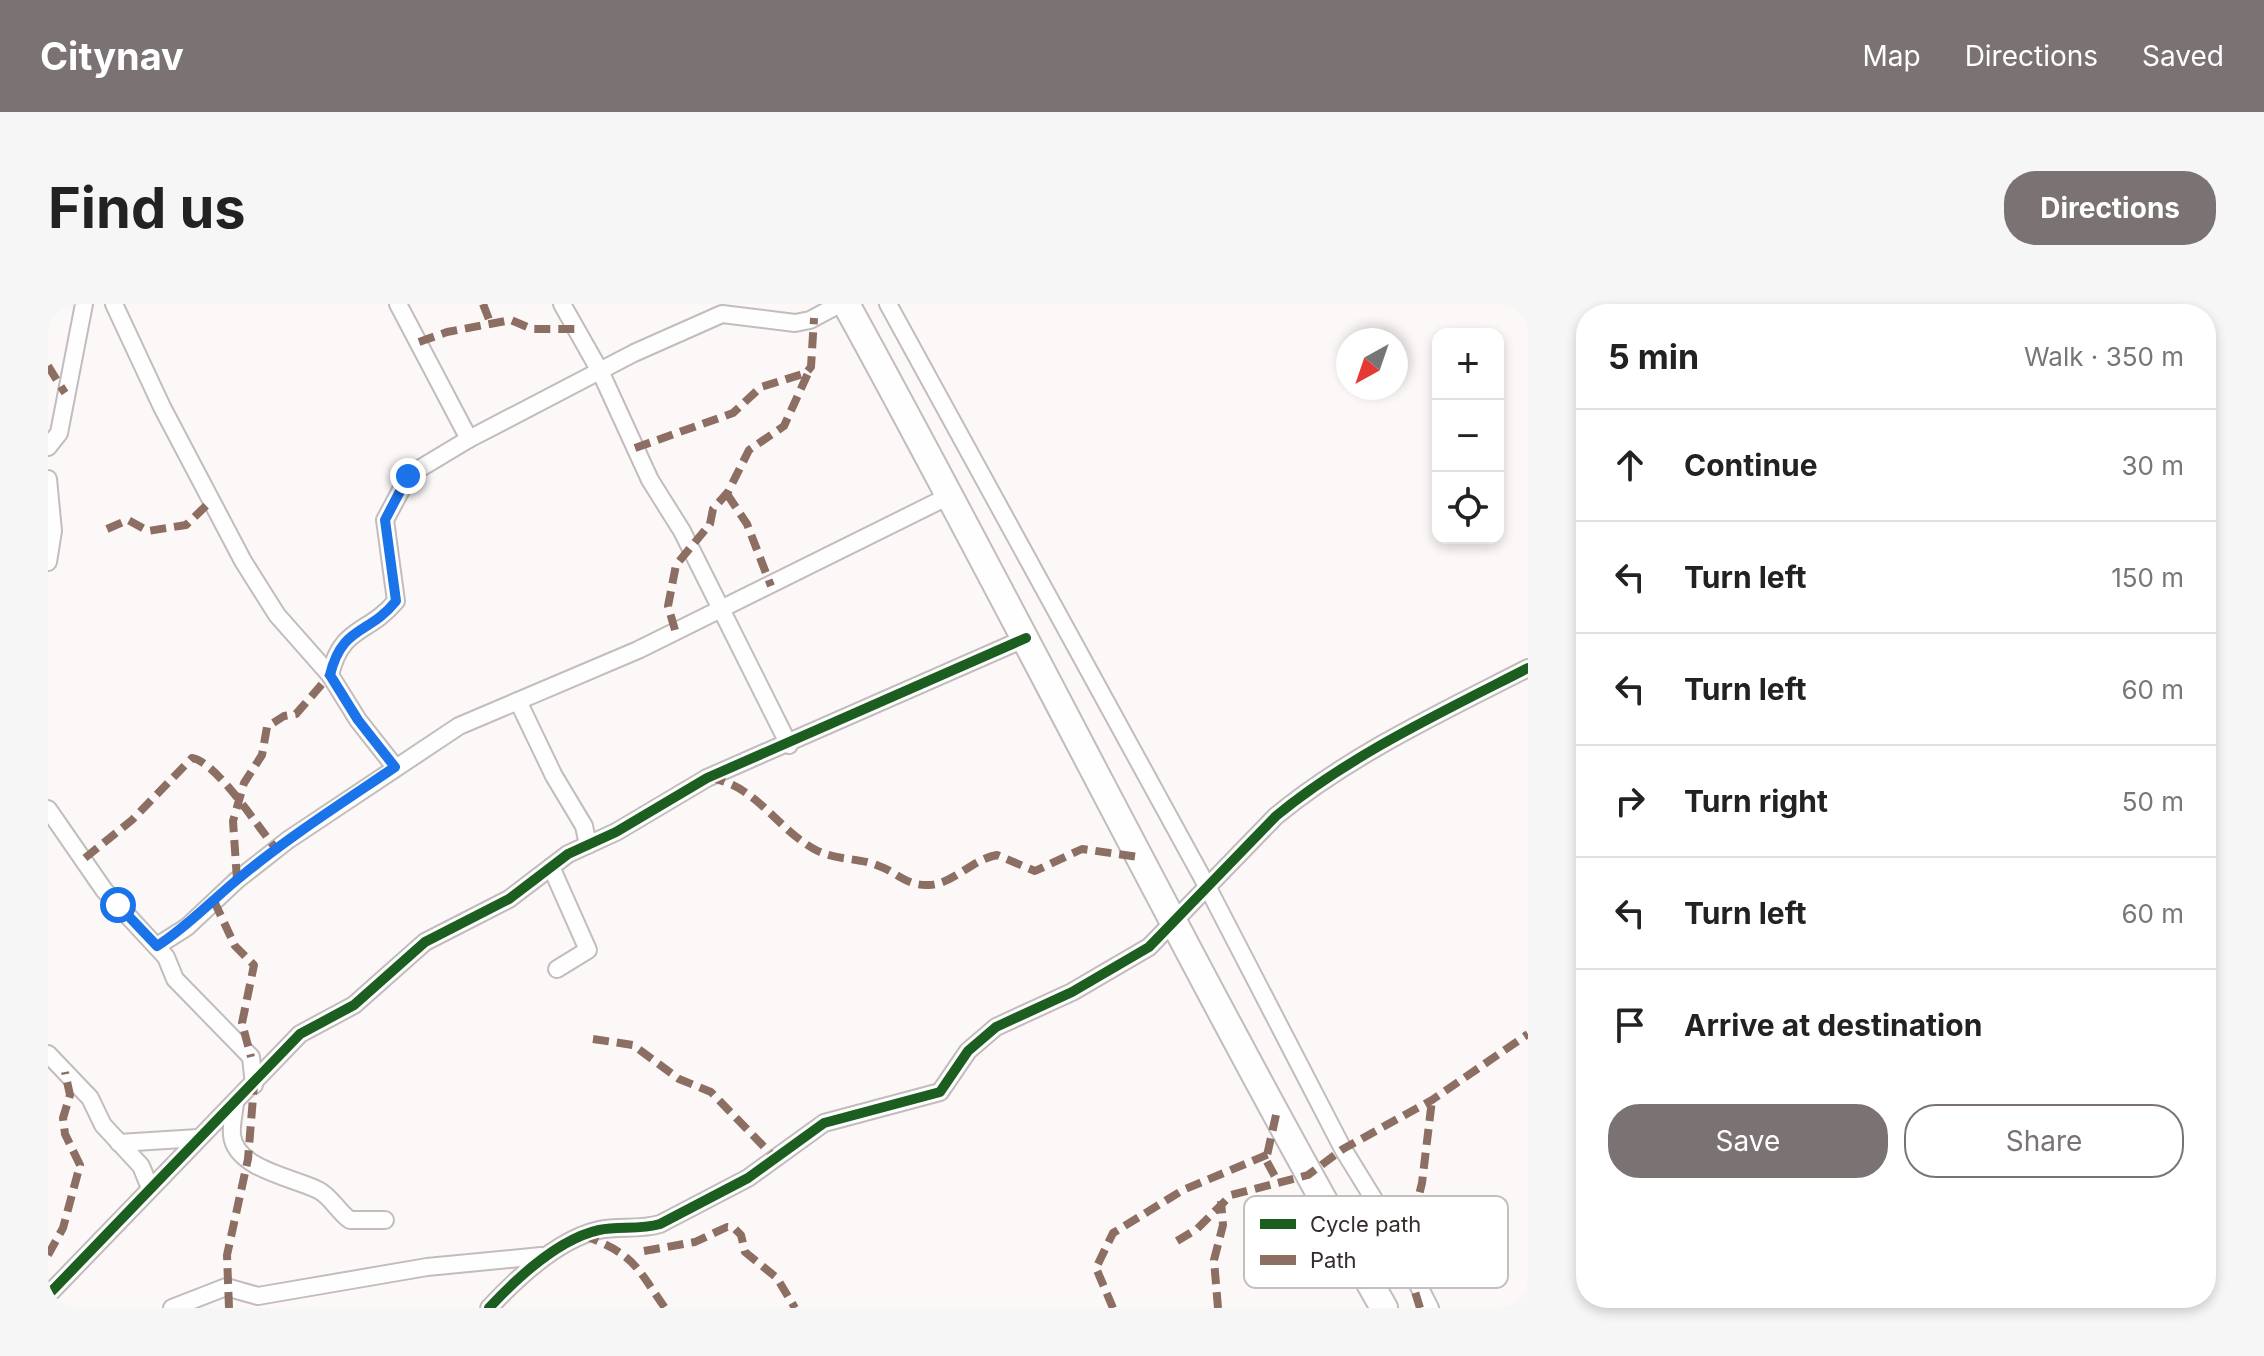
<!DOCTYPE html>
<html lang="en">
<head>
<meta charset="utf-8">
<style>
	body { margin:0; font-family:Inter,sans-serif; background:#f6f6f6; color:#222 }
	.controls { position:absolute; right:24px; top:24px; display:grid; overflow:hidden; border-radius:16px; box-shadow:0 4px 12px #0003 }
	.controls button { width:72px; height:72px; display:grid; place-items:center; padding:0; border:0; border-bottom:2px solid #e0e0e0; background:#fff; color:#222; font:40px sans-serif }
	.compass { position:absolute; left:1288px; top:24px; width:72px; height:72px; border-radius:50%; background:#fff; box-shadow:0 4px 12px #0003; rotate:220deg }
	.stop { position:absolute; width:24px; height:24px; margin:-18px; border:6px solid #1a73e8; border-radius:50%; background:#fff }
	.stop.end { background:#1a73e8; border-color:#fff; box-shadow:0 2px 8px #0008 }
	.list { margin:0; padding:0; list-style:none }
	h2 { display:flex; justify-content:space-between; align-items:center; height:104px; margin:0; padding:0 32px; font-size:34px }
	h2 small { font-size:26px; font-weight:400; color:#767676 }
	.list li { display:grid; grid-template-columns:52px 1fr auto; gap:24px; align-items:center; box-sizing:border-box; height:112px; padding:0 32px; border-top:2px solid #e0e0e0 }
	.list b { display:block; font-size:30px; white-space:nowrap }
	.list em { font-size:26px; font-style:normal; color:#767676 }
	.actions { display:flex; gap:16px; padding:24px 32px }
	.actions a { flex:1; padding:18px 0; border:2px solid #7b7373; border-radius:32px; text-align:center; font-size:28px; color:#7b7373 }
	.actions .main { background:#7b7373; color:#fff }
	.icon { flex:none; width:44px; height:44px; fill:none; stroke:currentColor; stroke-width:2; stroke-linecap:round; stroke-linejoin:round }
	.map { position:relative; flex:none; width:1480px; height:1004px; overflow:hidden; border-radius:32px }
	header { display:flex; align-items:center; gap:48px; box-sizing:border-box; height:112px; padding:0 40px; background:#7b7373; color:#fff }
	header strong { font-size:38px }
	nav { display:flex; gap:44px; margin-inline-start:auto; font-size:28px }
	.intro { display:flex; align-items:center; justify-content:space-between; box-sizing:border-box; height:192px; padding:0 48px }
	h1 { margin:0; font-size:56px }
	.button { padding:20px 36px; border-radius:32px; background:#7b7373; color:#fff; font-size:28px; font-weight:700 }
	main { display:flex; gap:48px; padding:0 48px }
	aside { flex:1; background:#fff; border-radius:32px; box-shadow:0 4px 12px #0003 }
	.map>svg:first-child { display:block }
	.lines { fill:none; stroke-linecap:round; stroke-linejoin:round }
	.minor-casing { stroke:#c3bcbc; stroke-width:20 }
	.trunk-casing { stroke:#c3bcbc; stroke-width:30 }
	.minor { stroke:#fffefe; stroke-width:16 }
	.trunk { stroke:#fffefe; stroke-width:26 }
	.quiet { stroke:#8d6e63; stroke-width:8; stroke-dasharray:16 8; stroke-linecap:butt }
	.cycleway-casing { stroke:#fff; stroke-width:15 }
	.cycleway { stroke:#1b5e20; stroke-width:10 }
	.route { stroke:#1a73e8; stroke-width:10 }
	.key { fill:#fff; stroke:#c2c0bf; stroke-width:2 }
	.key-label { font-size:22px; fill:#352c2b }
</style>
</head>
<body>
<header>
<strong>Citynav</strong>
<nav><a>Map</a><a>Directions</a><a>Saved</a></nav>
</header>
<div class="intro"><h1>Find us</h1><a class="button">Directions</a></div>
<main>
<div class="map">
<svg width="1480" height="1004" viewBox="0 0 1480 1004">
	<rect width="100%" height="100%" fill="#fcf8f8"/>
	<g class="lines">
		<defs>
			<g id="minor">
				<path d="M 66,0 L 114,103 L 195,257 L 229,311 L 282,371 L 310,416 L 347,463"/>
				<path d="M 350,0 L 421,135"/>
				<path d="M 514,0 L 553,69 L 602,176 L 634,227 L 741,441"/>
				<path d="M 840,0 L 1160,584 L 1295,845 L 1330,902 L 1382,1004"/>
				<path d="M 0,143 L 11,129 L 36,0"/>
				<path d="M 0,175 L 5,227 L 0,258"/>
				<path d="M 282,371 C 294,321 320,331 348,297 L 337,216 L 361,171 L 421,135 L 586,49 L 674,10 L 747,19 L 762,16 L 792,0"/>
				<path d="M 470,397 L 506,472 L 536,522 L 540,541"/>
				<path d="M 0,505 L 56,586 L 118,653 L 127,675 L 203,753 L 206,781"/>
				<path d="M 504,565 L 540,646 L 509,665"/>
				<path d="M 109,642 L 139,623 L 189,576 L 240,536 L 411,422 L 590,346 L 903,191"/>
				<path d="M 0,750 L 42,794 L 55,821 L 93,862 L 102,884"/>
				<path d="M 187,799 C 186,809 183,821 184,831 C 187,865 247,874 270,886 C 283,892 290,908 302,916 L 337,916"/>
				<path d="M 71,839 L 150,834"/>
				<path d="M 0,991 L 252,730 L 306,701 L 377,638 L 461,595 L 520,550 L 568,528 L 659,474 L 978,334"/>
				<path d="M 124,1004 L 178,983 L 210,992 L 379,963 L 493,952"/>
				<path d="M 441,1004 C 468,975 510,935 551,926 C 571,922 592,926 612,920 L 700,874 L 776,819 L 892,788 L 920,747 L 948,723 L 1024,688 L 1101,643 L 1228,512 C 1302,451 1394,408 1480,364"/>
			</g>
			<path id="trunk" d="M 798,0 C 981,333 1148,674 1336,1004"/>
		</defs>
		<use href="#minor" class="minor-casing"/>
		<use href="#trunk" class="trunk-casing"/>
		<use href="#minor" class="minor"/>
		<use href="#trunk" class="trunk"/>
		<g class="quiet">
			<path d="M 435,0 L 442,18"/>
			<path d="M 371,38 L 399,28 L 463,16 L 484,25 L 528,25"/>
			<path d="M 0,62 L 17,89"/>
			<path d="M 587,144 L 685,109 L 713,83 L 758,69 L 763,63 L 766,14"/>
			<path d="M 679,190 L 699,220 L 723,282"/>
			<path d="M 59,225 L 80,216 L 100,227 L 138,221 L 163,197"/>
			<path d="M 627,326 L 620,302 L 628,261 L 662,220 L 665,205 L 680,188 L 701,146 L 736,122 L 761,67"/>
			<path d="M 661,474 C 707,480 728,524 766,545 C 787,557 810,553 831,562 C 850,569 858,582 881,581 C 905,580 925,555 949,551 L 987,567 L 1034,545 L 1091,553"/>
			<path d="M 37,554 L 84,516 L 144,454 C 169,458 211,525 229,546"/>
			<path d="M 189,576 L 185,517 L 196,479 L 214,451 L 219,423 L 236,412 L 248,410 L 282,371"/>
			<path d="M 166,597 L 187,642 L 206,661 L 194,719 L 203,753"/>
			<path d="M 545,735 L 585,741 L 631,775 L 663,788 L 727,854"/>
			<path d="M 1228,811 L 1218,856 L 1230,878"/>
			<path d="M 535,931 C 587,951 587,961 617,1004"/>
			<path d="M 1129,937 L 1149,925 L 1183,891 L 1260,871 L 1295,845 L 1384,796 L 1480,730"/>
			<path d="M 596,947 L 647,938 L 679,923 L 686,924 L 693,931 L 697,948 L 729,974 L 747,1004"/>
			<path d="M 0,951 L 15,924 L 32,861 L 17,830 L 15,814 L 22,791 L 17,768"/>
			<path d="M 181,1004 L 179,951 L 200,855 L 206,781"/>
			<path d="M 1065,1004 L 1048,964 L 1065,929 L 1135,886 L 1221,850"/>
			<path d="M 1170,1004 L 1166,956 L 1175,921 L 1173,897"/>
			<path d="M 1372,1004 L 1356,952 L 1374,879 L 1384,796"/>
		</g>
		<defs>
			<g id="cycleway">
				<path d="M 0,991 L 252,730 L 306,701 L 377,638 L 461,595 L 520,550 L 568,528 L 659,474 L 978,334"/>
				<path d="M 441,1004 C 468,975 510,935 551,926 C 571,922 592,926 612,920 L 700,874 L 776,819 L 892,788 L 920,747 L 948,723 L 1024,688 L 1101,643 L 1228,512 C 1302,451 1394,408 1480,364"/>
			</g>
		</defs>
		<use href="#cycleway" class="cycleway-casing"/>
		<use href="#cycleway" class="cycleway"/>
	</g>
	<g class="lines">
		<path class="route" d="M 70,601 L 109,642 C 139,623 162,598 190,575 C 239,534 294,499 347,463 L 310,416 L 282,371 C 294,321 321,331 348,297 L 337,216 L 360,172"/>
	</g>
	<rect x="1196" y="892" width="264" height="92" rx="12" class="key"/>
	<rect x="1212" y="915" width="36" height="10" fill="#1b5e20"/>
	<rect x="1212" y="951" width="36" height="10" fill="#8d6e63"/>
	<g class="key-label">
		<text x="1262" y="928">Cycle path</text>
		<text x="1262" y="964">Path</text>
	</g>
</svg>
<div class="controls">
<button>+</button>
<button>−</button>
<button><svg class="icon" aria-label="locate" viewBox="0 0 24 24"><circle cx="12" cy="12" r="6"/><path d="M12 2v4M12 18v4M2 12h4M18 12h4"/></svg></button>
</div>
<svg class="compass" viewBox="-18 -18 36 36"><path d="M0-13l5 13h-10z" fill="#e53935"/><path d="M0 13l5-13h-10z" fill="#767676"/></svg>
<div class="stop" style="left:70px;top:601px"></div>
<div class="stop end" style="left:360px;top:172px"></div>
</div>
<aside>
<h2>5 min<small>Walk · 350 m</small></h2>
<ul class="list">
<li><svg class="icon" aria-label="ahead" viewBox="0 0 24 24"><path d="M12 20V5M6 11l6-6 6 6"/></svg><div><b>Continue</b></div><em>30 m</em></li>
<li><svg class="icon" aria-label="left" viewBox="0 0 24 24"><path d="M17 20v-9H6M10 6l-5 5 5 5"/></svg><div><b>Turn left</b></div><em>150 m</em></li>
<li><svg class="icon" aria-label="left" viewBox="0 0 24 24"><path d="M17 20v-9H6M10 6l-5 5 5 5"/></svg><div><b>Turn left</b></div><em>60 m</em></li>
<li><svg class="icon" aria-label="right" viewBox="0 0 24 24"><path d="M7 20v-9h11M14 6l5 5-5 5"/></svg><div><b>Turn right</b></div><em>50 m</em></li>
<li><svg class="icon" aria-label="left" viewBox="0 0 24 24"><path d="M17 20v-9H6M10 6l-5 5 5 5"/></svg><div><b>Turn left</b></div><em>60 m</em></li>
<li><svg class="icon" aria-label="arrive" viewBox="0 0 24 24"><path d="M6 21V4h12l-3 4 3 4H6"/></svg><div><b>Arrive at destination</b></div></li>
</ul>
<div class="actions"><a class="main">Save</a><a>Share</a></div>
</aside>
</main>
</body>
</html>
